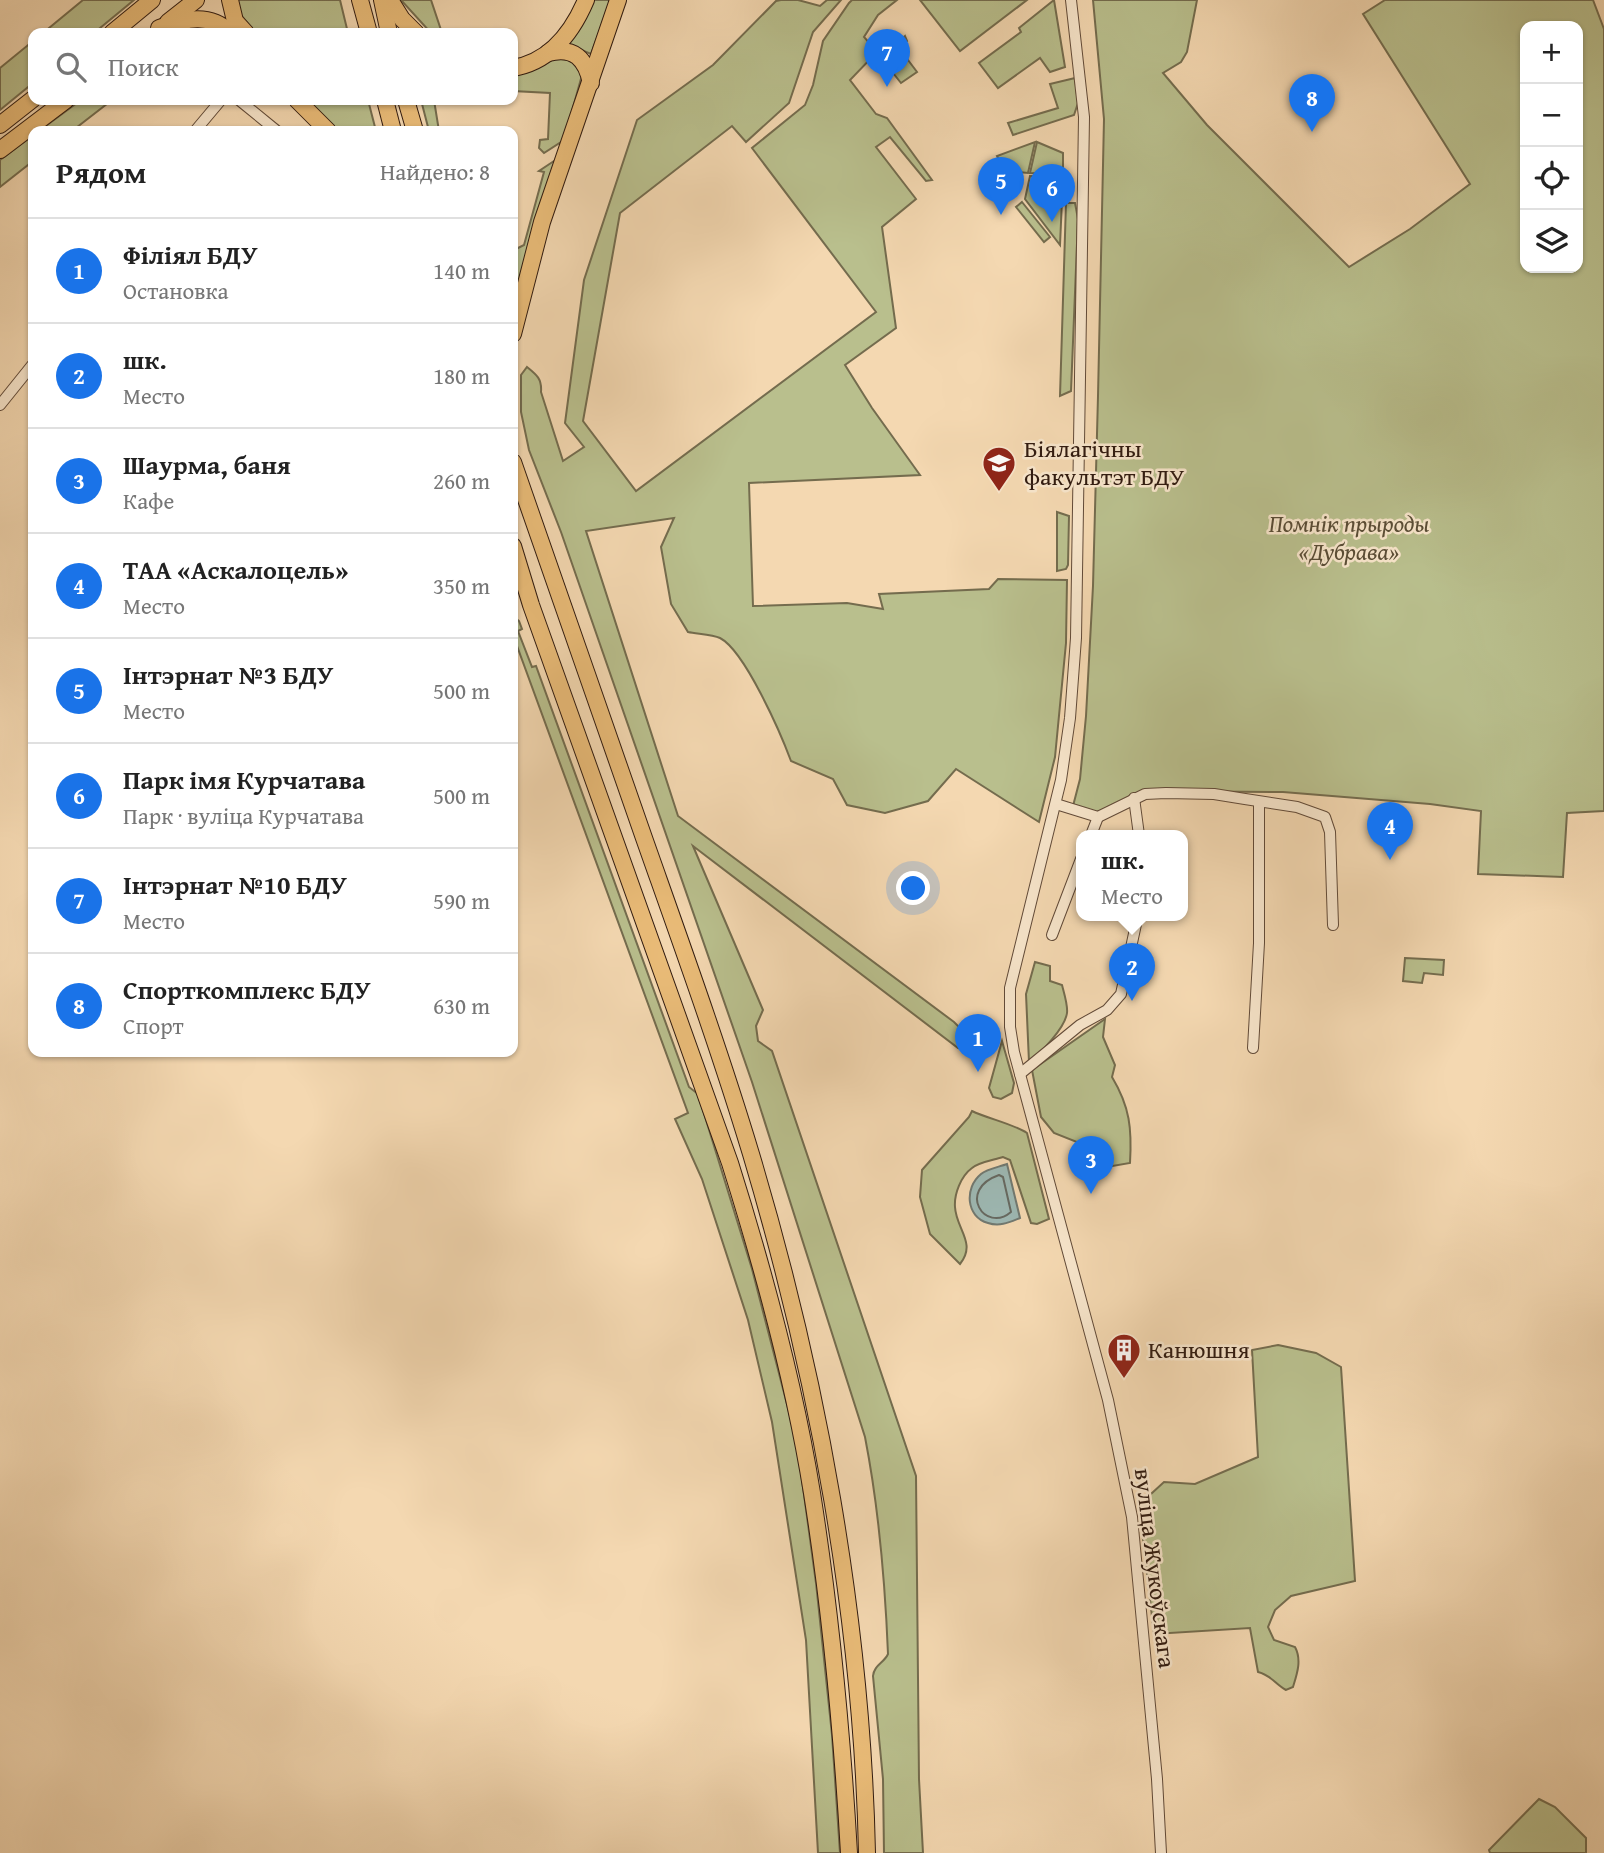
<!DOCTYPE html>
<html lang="ru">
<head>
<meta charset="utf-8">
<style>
	body { margin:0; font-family:"Gentium Book Plus",serif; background:#f2f2f2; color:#222 }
	.controls { position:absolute; right:21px; top:21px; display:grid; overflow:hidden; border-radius:14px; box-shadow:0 2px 5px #0004 }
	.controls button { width:63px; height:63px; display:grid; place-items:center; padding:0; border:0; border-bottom:2px solid #e0e0e0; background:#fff; color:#222; font:35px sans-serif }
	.you { position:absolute; left:914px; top:889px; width:24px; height:24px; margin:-18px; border:5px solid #fff; border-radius:50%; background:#1a73e8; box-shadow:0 0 0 10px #1a73e833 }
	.badge { display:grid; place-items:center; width:46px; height:46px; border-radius:50%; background:#1a73e8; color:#fff; font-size:23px; font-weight:700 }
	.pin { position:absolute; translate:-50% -58px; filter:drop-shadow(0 2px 4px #0008) }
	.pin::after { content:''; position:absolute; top:37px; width:24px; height:21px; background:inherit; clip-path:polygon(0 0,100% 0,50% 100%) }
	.popup { position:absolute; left:1076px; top:830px; width:112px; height:91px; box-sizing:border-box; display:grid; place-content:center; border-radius:14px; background:#fff; filter:drop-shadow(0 2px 5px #0005); font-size:23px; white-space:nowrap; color:#767676 }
	.popup b { font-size:26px; color:#222 }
	.popup::after { content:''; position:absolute; left:50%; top:100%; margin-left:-14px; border:14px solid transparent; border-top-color:#fff }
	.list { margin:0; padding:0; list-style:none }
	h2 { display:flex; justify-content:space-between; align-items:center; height:91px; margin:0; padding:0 28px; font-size:30px }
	h2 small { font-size:23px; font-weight:400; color:#767676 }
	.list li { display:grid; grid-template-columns:46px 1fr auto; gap:21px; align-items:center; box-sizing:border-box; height:105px; padding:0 28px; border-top:2px solid #e0e0e0 }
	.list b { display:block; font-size:26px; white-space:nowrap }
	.list p { margin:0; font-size:23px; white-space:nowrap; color:#767676 }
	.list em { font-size:23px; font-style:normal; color:#767676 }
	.icon { flex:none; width:38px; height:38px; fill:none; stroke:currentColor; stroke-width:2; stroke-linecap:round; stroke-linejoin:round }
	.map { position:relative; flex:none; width:1604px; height:1853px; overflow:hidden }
	.search { position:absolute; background:#fff; box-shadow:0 2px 5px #0004; left:28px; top:28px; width:490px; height:77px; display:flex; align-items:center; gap:18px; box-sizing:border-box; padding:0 24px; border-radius:14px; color:#767676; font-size:26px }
	.panel { position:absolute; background:#fff; box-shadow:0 2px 5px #0004; left:28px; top:126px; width:490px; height:931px; border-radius:14px }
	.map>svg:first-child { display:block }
	.green { fill:#b9bf8d; stroke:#746c4e; stroke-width:2; fill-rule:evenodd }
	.water { fill:#9db8b3; stroke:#717971; stroke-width:2 }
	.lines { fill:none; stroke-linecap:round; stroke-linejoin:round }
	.shore { stroke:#666961; stroke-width:2 }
	.minor-casing { stroke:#614a38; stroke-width:12 }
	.trunk-casing { stroke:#301a0f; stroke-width:18 }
	.minor { stroke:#f8e6cc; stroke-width:10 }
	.trunk { stroke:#eabc78; stroke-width:16 }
	.labels { text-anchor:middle; stroke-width:5; stroke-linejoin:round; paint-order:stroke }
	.poi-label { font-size:24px; fill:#301a0f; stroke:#f8e6cc; text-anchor:start }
	.park-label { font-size:24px; font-style:italic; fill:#594c35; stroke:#f8e6cc }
	.street-label { font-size:24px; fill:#301a0f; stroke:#f8e6cc }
</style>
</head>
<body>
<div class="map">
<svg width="1604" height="1853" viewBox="0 0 1604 1853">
	<rect width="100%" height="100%" fill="#f4d8b1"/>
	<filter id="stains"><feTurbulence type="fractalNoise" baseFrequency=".00286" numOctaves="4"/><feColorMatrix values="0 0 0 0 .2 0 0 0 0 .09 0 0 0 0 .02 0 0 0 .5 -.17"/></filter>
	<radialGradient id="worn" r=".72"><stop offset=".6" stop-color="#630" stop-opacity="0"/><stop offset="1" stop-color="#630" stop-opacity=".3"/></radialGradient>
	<g class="green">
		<path d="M 83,0 L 134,0 L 94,33 L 43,33 Z"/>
		<path d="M 237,0 L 340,0 L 348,33 L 256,33 L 240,14 Z"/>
		<path d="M 401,0 L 431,0 L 442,33 L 431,33 Z"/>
		<path d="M 593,0 L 611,0 L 591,54 L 567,44 Z"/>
		<path d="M 781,0 L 798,0 L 820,6 L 827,0 L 841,0 L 813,32 L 789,103 L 746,142 L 732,126 L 620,213 L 583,421 L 636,491 L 876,312 L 752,148 L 805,105 L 813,85 L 823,41 L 849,3 L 852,0 L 897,0 L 878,15 L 864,37 L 877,52 L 850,80 L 876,114 L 887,118 L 932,180 L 926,181 L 890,137 L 876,147 L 916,199 L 882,227 L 896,328 L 845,365 L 872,408 L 920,475 L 749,483 L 753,606 L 847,603 L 883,609 L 879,594 L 989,589 L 998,579 L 1067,580 L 1066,643 L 1055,757 L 1039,822 L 956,769 L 928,801 L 885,813 L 847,805 L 833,779 L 791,761 C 781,734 745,651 720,638 C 712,634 697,634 688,632 L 671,604 L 661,547 L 674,518 L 586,531 L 678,816 L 954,1022 L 975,1043 L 974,1051 L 958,1048 L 693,846 L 763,1010 L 756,1026 L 758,1041 L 772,1051 L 916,1476 L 919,1779 L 923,1853 L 884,1853 L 883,1779 L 873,1676 C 874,1665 884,1663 888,1654 C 885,1580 879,1509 865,1437 L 752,1082 L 561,532 L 529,450 L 521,412 L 521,375 L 527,367 C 537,375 542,379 541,392 L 563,461 L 584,447 L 565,423 L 584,280 L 637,120 L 713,65 L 776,1 Z"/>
		<path d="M 920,0 L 1027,0 L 960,51 Z"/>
		<path d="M 1054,0 L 1065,67 L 1050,72 L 1040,58 L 998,88 L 979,63 L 1021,32 L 1019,28 Z"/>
		<path d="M 1093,0 L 1197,0 L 1187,52 L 1181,62 L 1163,73 L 1207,125 L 1349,267 L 1410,229 L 1470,184 L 1363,14 L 1385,0 L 1593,0 L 1604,29 L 1604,811 L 1567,813 L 1563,877 L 1478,874 L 1481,811 L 1430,804 L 1283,792 L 1150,791 L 1098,814 L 1073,806 L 1080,779 L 1086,716 L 1093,586 L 1098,396 L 1104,119 ZM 1525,26 L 1578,26 L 1578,268 L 1525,268 Z"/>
		<path d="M 905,36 L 907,41 L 899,48 L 917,72 L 901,83 L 882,59 Z"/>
		<path d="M 33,41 L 33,83 L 0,110 L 0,68 Z"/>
		<path d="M 553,58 L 571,60 L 582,75 L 564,140 L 544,153 L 539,148 L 540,140 L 548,139 L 550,93 L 513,91 L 513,74 Z"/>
		<path d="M 1075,78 L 1078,103 L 1074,115 L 1013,135 L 1008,123 L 1058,108 L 1050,84 Z"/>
		<path d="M 81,100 L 112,100 L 72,131 L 39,131 Z"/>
		<path d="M 303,100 L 368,100 L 376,131 L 336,131 Z"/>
		<path d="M 421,100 L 434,100 L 439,131 L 429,131 Z"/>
		<path d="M 33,135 L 33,161 L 0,187 L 0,160 Z"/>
		<path d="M 1035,142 L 1028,173 L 1018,172 L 1009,162 L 1005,165 L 1012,175 L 1009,179 L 997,156 Z"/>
		<path d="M 1037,142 L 1063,153 L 1063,174 L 1030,173 Z"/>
		<path d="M 557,159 L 513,306 L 513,257 L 516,249 L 524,245 L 544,172 L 539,171 Z"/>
		<path d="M 1030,176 L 1063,177 L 1060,245 L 1025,199 Z"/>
		<path d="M 1022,202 L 1050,237 L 1044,242 L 1016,207 Z"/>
		<path d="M 1066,203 L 1075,203 L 1078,219 L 1071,391 L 1060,396 Z"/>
		<path d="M 1057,512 L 1069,516 L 1068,565 L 1066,569 L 1057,571 Z"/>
		<path d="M 513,616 L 519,621 L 522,629 L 518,631 L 532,667 L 536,666 L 689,1087 L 698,1094 L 752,1269 L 797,1443 L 816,1583 L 832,1735 L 840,1853 L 818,1853 L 806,1640 L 772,1422 L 748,1320 L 702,1179 L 675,1119 L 688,1113 L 513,635 Z"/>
		<path d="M 1405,958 L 1444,960 L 1443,975 L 1424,973 L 1422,983 L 1403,981 Z"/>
		<path d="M 1035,962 L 1050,966 L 1050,981 L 1062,985 C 1064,993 1068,1005 1067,1013 C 1065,1028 1041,1053 1029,1062 L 1026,994 Z"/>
		<path d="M 1105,1019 L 1103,1037 L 1115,1065 L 1112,1077 C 1130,1107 1132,1129 1130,1163 L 1101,1168 L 1088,1162 L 1082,1144 L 1054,1133 L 1041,1117 L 1032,1070 Z"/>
		<path d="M 1002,1041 L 1014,1083 L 1012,1093 L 1001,1099 L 993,1097 L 989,1088 Z"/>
		<path d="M 972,1111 C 986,1118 1016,1125 1027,1133 L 1049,1219 L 1037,1224 L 1031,1223 L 1010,1160 L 1003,1157 C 994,1160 979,1162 972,1168 C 961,1176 954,1194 955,1207 C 956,1229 977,1243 960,1264 L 930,1234 L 920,1197 L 922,1170 L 969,1117 Z"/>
		<path d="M 1278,1345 L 1316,1353 L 1341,1367 L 1355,1581 L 1291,1596 L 1275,1610 L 1268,1627 L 1274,1640 L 1295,1647 C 1302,1660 1297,1674 1293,1687 L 1286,1690 C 1275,1684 1271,1675 1258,1672 L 1250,1628 L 1154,1634 L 1139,1505 L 1164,1482 L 1195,1484 L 1258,1457 L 1252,1350 Z"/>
		<path d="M 1539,1799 L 1555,1807 L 1586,1838 L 1586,1853 L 1490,1853 L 1489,1850 Z"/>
	</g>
	<path class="water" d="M 1007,1164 L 1020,1218 C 1010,1222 1000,1227 988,1223 C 966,1217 964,1188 981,1174 C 987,1169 999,1167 1007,1164 Z"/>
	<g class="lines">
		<path class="shore" d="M 999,1175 L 1003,1177 L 1011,1212 C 985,1234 956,1190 999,1175 Z"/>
		<defs>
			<g id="minor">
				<path d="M 1071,0 L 1084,117 L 1076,638 L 1070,718 L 1061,780 L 1010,988 L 1010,1027 L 1014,1052 L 1108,1400 L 1132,1517 L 1157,1779 L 1161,1853"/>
				<path d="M 239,100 L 277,131"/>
				<path d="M 195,131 L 221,100"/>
				<path d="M 0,405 L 33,364"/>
				<path d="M 1134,798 L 1139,835"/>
				<path d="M 1056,804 L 1098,817 L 1145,794 L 1166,793 L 1214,794 L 1245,799 L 1297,807 L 1325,817 L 1330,832 L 1333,925"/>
				<path d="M 1091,835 L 1098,817"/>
				<path d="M 1052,935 L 1081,859"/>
				<path d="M 1253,1048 L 1259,943 L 1259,803"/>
				<path d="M 1020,1074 L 1080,1025 L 1107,1010 L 1121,994 L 1138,915"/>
			</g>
			<g id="trunk">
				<path d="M 230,0 L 235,21 L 246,33"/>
				<path d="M 360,0 L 369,33"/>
				<path d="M 382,0 L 389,33"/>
				<path d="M 390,0 L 402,19 L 416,33"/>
				<path d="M 168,22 L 196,0"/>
				<path d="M 159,28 C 186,19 209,12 231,33"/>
				<path d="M 112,33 L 152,0"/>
				<path d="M 548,53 C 574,46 586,59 591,83"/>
				<path d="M 513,68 C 549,62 572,33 586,0"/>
				<path d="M 297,100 L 328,131"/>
				<path d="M 385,100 L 393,131"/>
				<path d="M 406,100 L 415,131"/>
				<path d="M 0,125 L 33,99"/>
				<path d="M 0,150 L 66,100"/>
				<path d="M 513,334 L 542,222 L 618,0"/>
				<path d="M 513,462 C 557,587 600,713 644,838 C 681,943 719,1048 751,1154 C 818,1378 862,1619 867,1853"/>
				<path d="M 513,546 L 531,605 L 730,1163 C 764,1271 794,1381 812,1493 C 831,1613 842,1732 849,1853"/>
			</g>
		</defs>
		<use href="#minor" class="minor-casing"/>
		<use href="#trunk" class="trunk-casing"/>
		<use href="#minor" class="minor"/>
		<use href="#trunk" class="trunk"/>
	</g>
	<defs>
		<symbol id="university-pin" viewBox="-11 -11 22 30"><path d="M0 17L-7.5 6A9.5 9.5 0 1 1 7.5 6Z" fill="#8f2418" stroke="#f8e6cc"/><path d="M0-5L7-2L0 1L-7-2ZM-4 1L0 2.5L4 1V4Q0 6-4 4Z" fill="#fff"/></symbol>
		<symbol id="building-pin" viewBox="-11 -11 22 30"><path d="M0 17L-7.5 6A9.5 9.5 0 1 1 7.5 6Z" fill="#8f2418" stroke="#f8e6cc"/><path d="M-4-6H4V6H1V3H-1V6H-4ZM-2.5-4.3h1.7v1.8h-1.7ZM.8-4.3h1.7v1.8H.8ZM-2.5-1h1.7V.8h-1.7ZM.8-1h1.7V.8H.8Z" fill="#fff"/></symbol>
	</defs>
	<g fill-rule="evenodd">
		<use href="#university-pin" x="980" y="444" width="38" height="52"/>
		<use href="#building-pin" x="1105" y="1331" width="38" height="52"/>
	</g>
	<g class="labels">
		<g class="poi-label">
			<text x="1024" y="457">Біялагічны<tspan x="1024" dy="28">факультэт БДУ</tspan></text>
			<text x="1148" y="1358">Канюшня</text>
		</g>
		<g class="park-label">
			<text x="1349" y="532">Помнік прыроды<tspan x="1349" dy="28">«Дубрава»</tspan></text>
		</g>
		<g class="street-label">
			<text transform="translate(1155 1568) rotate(83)" y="8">вуліца Жукоўскага</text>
		</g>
	</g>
	<rect width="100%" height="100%" filter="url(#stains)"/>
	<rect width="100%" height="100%" fill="url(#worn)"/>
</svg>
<div class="controls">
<button>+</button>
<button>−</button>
<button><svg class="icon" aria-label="locate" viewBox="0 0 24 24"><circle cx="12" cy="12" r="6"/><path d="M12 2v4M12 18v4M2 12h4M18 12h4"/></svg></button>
<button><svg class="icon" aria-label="layers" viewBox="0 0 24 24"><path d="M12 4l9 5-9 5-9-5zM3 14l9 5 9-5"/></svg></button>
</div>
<div class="you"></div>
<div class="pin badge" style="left:978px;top:1072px">1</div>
<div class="pin badge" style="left:1132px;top:1001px">2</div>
<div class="popup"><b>шк.</b>Место</div>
<div class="pin badge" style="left:1091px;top:1194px">3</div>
<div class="pin badge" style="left:1390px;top:860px">4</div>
<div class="pin badge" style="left:1001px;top:215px">5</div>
<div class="pin badge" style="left:1052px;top:222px">6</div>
<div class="pin badge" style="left:887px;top:87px">7</div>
<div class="pin badge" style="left:1312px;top:132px">8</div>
<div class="search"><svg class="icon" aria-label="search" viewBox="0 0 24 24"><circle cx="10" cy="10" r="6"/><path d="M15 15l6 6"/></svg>Поиск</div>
<section class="panel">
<h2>Рядом<small>Найдено: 8</small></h2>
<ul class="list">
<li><span class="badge">1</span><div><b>Філіял БДУ</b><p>Остановка</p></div><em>140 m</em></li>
<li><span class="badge">2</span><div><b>шк.</b><p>Место</p></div><em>180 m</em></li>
<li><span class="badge">3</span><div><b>Шаурма, баня</b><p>Кафе</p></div><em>260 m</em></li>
<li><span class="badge">4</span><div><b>ТАА «Аскалоцель»</b><p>Место</p></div><em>350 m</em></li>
<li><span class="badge">5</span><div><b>Інтэрнат №3 БДУ</b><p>Место</p></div><em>500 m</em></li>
<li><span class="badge">6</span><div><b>Парк імя Курчатава</b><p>Парк · вуліца Курчатава</p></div><em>500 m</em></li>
<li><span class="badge">7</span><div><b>Інтэрнат №10 БДУ</b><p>Место</p></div><em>590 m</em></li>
<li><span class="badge">8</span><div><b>Спорткомплекс БДУ</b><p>Спорт</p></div><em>630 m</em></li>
</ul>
</section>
</div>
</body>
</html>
